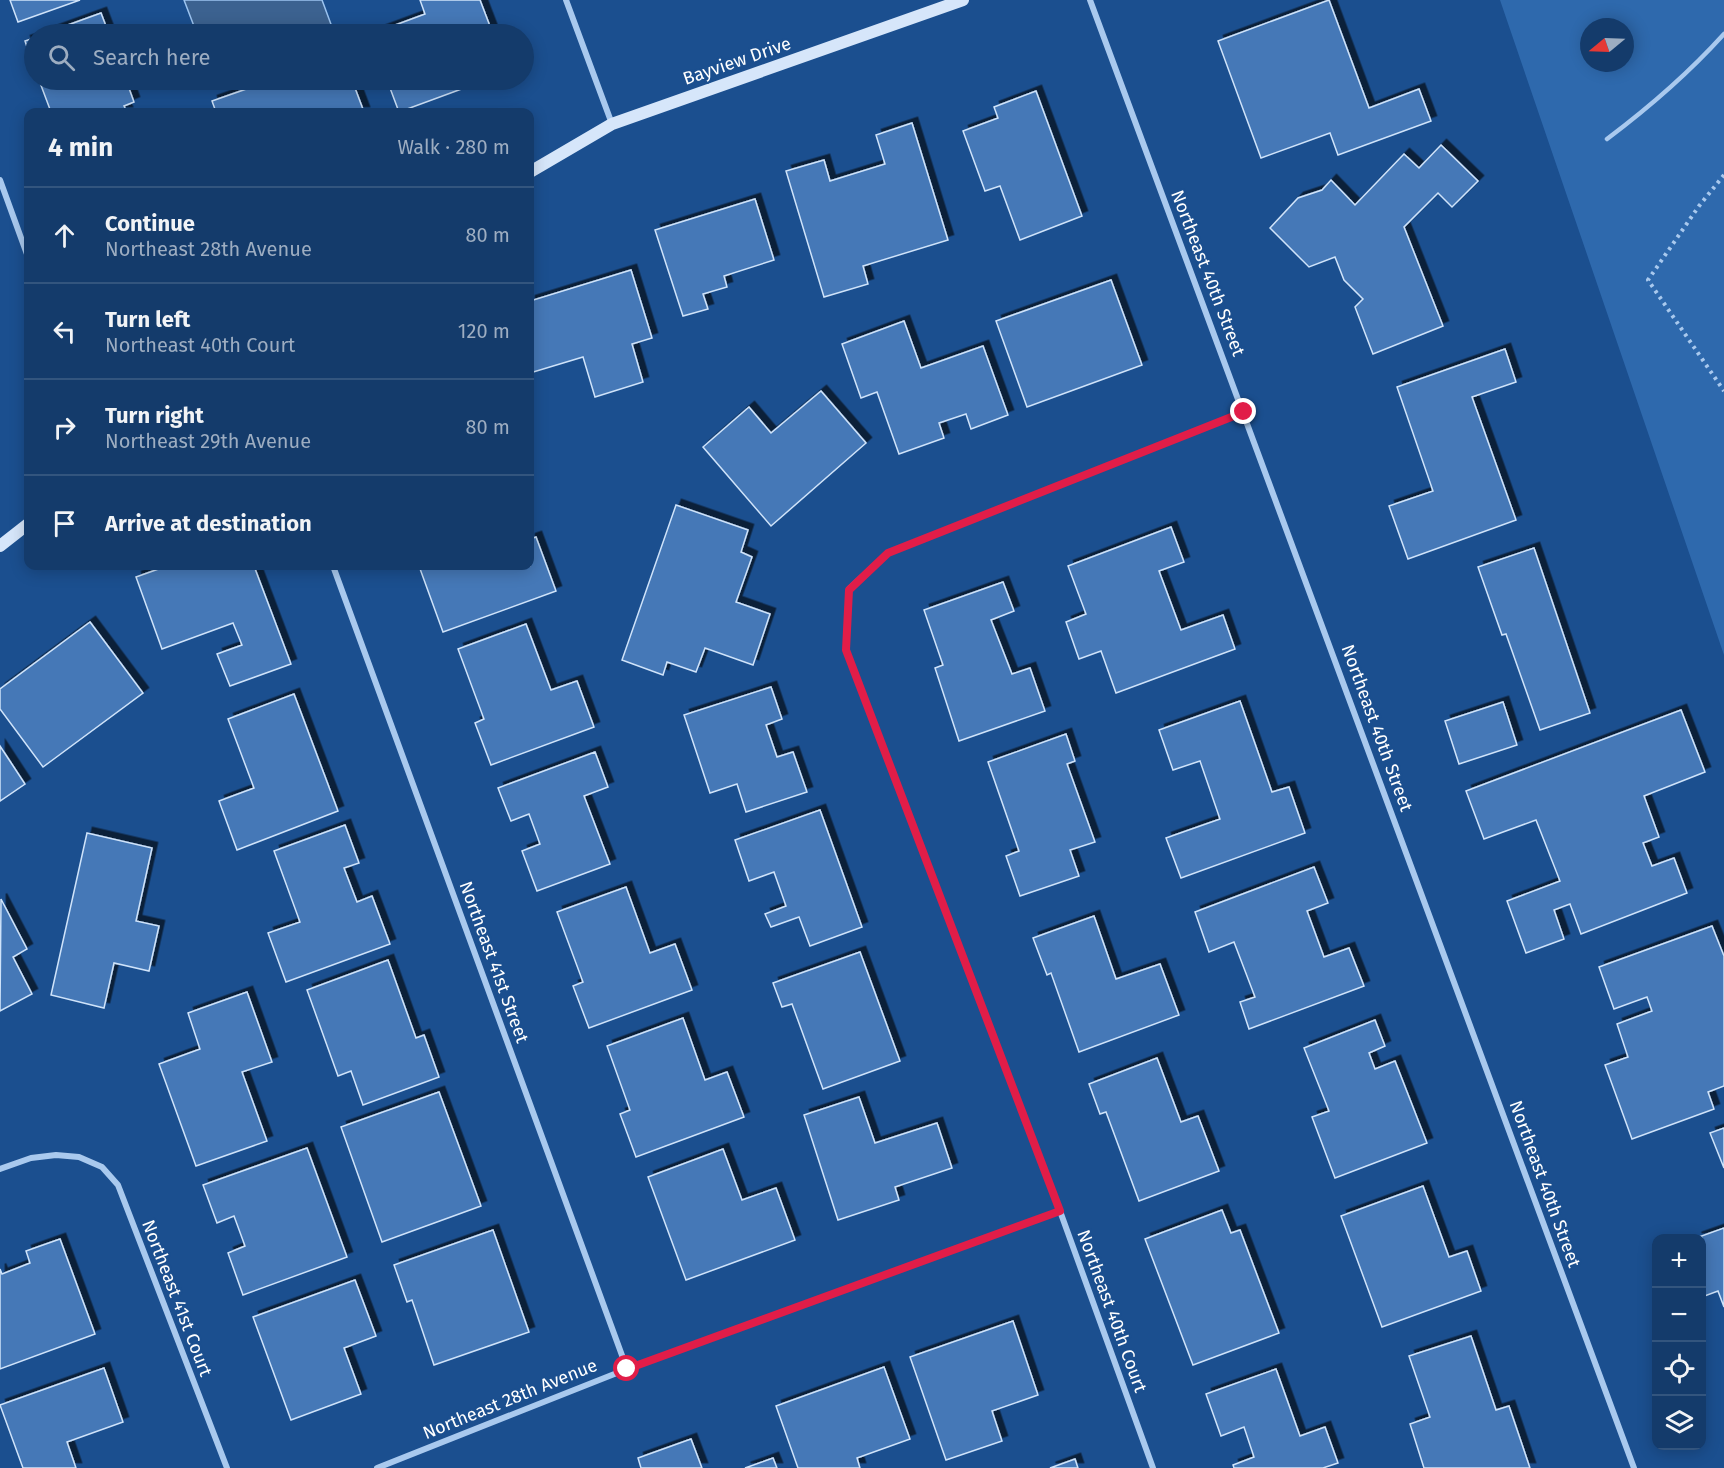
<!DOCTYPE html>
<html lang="en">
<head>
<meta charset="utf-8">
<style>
	body { margin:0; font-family:"Fira Sans",sans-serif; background:#214673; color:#f1f3f6 }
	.controls { position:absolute; right:18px; bottom:18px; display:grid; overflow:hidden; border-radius:12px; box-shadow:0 3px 15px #0003 }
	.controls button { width:54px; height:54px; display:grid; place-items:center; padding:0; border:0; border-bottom:2px solid #33557e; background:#143b6b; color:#f1f3f6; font:30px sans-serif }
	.compass { position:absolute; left:1580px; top:18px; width:54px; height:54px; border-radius:50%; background:#143b6b; box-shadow:0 3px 15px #0003; rotate:251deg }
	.stop { position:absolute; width:18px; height:18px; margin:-14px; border:4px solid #e11d48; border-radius:50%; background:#fff }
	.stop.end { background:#e11d48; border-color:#fff; box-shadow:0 2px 6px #0008 }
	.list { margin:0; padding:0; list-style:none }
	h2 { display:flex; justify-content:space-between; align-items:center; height:78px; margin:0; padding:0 24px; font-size:26px }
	h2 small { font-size:20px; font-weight:400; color:#9dadc1 }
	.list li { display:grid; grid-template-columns:39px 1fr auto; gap:18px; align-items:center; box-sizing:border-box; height:96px; padding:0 24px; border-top:2px solid #33557e }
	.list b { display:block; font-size:22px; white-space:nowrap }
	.list p { margin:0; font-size:20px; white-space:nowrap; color:#9dadc1 }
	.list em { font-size:20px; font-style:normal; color:#9dadc1 }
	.icon { flex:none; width:33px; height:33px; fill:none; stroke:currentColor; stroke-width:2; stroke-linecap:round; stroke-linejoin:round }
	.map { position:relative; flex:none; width:1724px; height:1468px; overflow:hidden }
	.search { position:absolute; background:#143b6b; box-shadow:0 3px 15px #0003; left:24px; top:24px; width:510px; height:66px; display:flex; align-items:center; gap:15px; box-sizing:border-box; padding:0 21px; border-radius:33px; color:#9dadc1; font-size:22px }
	.panel { position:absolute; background:#143b6b; box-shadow:0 3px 15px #0003; left:24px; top:108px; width:510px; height:462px; border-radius:12px }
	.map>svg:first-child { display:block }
	.green { fill:#2e69ad; fill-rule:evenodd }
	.water { fill:#3c6290; stroke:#9cc4f0; stroke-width:1.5 }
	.building { fill:#4478b7; stroke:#cfe3fa; stroke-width:1.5; filter:url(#shadow) }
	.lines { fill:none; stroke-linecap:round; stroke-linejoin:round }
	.path { stroke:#a9c9ee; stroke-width:4; stroke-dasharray:3 4.5; stroke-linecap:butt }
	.lane { stroke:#a9c9ee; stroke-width:4.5 }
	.street { stroke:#a9c9ee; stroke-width:6 }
	.secondary { stroke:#d6e6fa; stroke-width:12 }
	.route { stroke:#e11d48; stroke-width:8 }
	.labels { text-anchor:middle; stroke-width:4.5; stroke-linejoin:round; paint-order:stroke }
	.street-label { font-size:18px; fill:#fff; stroke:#1b4f8f }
</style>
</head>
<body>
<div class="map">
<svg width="1724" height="1468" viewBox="0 0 1724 1468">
	<defs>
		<filter id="shadow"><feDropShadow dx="5.5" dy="-5.5" stdDeviation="0" flood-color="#0009"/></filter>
	</defs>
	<rect width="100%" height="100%" fill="#1b4f8f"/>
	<path class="green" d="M 1500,0 L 1724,0 L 1724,655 ZM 1589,27 L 1625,27 L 1625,63 L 1589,63 Z"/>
	<path class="water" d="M 184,0 L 322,0 L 332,27 L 329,34 L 197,34 Z"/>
	<g class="building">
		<path d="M 10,0 L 80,0 L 18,22 Z"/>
		<path d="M 420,0 L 480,0 L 493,34 L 371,34 L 425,14 Z"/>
		<path d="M 1329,0 L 1369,108 L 1419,89 L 1431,121 L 1338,155 L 1330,133 L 1261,158 L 1218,41 Z"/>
		<path d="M 101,13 L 109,34 L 43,34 Z"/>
		<path d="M 34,38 L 34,68 L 25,41 Z"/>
		<path d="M 39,80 L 126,80 L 134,102 L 124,106 L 127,112 L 51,112 Z"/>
		<path d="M 272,80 L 352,80 L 364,112 L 216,112 L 212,101 Z"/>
		<path d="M 387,80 L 486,80 L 399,112 Z"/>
		<path d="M 1036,91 L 1082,216 L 1020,240 L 1000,186 L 985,191 L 963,131 L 998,118 L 994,107 Z"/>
		<path d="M 912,123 L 948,240 L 863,266 L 868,284 L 824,297 L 786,171 L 824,160 L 830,181 L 885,164 L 876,135 Z"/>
		<path d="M 1441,145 L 1478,181 L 1452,207 L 1438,193 L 1404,227 L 1443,326 L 1373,354 L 1355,307 L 1363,299 L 1344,280 L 1335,257 L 1309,267 L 1270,228 L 1298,198 L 1322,190 L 1331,180 L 1355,205 L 1404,154 L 1419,168 Z"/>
		<path d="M 755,199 L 774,260 L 724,276 L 727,287 L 703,294 L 708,309 L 683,316 L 655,230 Z"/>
		<path d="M 631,270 L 652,338 L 632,344 L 643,382 L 595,397 L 583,357 L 530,373 L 530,301 Z"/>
		<path d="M 1111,280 L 1142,365 L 1027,407 L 996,321 Z"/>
		<path d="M 904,321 L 921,368 L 983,346 L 1008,415 L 971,429 L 966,414 L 939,423 L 944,438 L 899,454 L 877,392 L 861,398 L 842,344 Z"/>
		<path d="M 1505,349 L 1516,382 L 1472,397 L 1516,520 L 1408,559 L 1389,506 L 1433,491 L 1397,387 Z"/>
		<path d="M 821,391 L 866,443 L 771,526 L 703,447 L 749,407 L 771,433 Z"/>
		<path d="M 676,505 L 748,530 L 741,552 L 752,557 L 736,602 L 770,614 L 753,665 L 705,648 L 696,672 L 667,662 L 663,675 L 622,660 Z"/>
		<path d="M 1171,527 L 1184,562 L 1159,571 L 1181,630 L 1223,615 L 1235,649 L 1116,693 L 1101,651 L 1079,659 L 1066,622 L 1086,614 L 1068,566 Z"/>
		<path d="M 536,537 L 556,591 L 443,632 L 419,566 L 530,566 L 530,539 Z"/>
		<path d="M 1534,548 L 1590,713 L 1540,730 L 1506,634 L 1502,635 L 1478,567 Z"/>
		<path d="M 167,566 L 254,566 L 291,664 L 230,686 L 217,654 L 242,645 L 233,623 L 162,649 L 136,577 Z"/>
		<path d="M 1003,582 L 1014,611 L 991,620 L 1012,674 L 1030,668 L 1045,711 L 959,741 L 935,668 L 943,665 L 924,610 Z"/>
		<path d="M 90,622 L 143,693 L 43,767 L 0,709 L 0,689 Z"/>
		<path d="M 526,624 L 551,690 L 577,681 L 594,727 L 491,765 L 475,723 L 484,719 L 458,649 Z"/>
		<path d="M 771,687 L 782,719 L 766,725 L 777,757 L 793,752 L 807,792 L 746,812 L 737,784 L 710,793 L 684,715 Z"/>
		<path d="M 294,694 L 338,811 L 237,850 L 219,801 L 254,788 L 228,719 Z"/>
		<path d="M 1240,701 L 1272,792 L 1289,787 L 1305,833 L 1181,878 L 1166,838 L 1220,819 L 1200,761 L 1173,770 L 1159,730 Z"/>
		<path d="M 1503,702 L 1517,745 L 1459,764 L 1445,721 Z"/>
		<path d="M 1681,710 L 1705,772 L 1644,796 L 1659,837 L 1643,843 L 1652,866 L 1674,858 L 1687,893 L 1581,934 L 1570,904 L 1554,910 L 1564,939 L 1526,953 L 1507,901 L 1560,881 L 1536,820 L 1484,839 L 1466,791 Z"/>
		<path d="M 1066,734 L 1075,761 L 1067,764 L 1095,842 L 1070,850 L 1079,876 L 1020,896 L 1006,856 L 1019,851 L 988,762 Z"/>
		<path d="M 0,746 L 25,784 L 0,801 Z"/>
		<path d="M 595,752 L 608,787 L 584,796 L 610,864 L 537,891 L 522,851 L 540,844 L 529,814 L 511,821 L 498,788 Z"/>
		<path d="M 820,810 L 862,927 L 810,946 L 799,917 L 771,927 L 765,914 L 786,906 L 774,872 L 749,881 L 735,840 Z"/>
		<path d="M 345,825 L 359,863 L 344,868 L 357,902 L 372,896 L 390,944 L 286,982 L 268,933 L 300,922 L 274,851 Z"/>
		<path d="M 87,833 L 152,848 L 136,921 L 159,926 L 149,971 L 114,963 L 104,1008 L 51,995 Z"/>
		<path d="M 1314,867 L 1328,903 L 1307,911 L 1324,957 L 1349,948 L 1364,986 L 1249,1029 L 1240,1002 L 1255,997 L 1234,942 L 1209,952 L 1195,912 Z"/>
		<path d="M 626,887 L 650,953 L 675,944 L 692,990 L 589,1028 L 573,986 L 583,982 L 557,912 Z"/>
		<path d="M 1,899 L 27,949 L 13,957 L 32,994 L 0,1011 Z"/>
		<path d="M 1094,916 L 1116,979 L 1160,964 L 1179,1015 L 1079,1052 L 1051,973 L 1047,975 L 1033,938 Z"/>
		<path d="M 1712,926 L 1724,956 L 1724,1086 L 1708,1092 L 1714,1109 L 1632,1139 L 1605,1065 L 1628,1057 L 1617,1024 L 1652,1011 L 1647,997 L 1614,1009 L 1599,967 Z"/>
		<path d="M 860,952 L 900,1061 L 823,1089 L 792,1004 L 782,1007 L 773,983 Z"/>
		<path d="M 388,960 L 416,1038 L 424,1035 L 439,1077 L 363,1105 L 351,1071 L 338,1076 L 307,990 Z"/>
		<path d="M 247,992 L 272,1062 L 242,1072 L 267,1141 L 196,1166 L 159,1064 L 200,1049 L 188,1013 Z"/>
		<path d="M 683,1018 L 705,1080 L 727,1072 L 744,1117 L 636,1157 L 620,1114 L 630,1110 L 607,1046 Z"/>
		<path d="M 1375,1020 L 1385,1046 L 1369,1053 L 1375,1069 L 1395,1061 L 1427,1143 L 1335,1178 L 1312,1117 L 1329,1111 L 1304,1048 Z"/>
		<path d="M 1157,1058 L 1181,1122 L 1198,1116 L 1219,1171 L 1139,1201 L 1106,1112 L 1100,1114 L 1089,1084 Z"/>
		<path d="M 439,1092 L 481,1206 L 382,1242 L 341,1127 Z"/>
		<path d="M 859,1097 L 875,1143 L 937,1123 L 952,1168 L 895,1187 L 899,1200 L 838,1220 L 804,1115 Z"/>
		<path d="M 1724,1128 L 1724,1168 L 1710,1133 Z"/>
		<path d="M 307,1148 L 347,1257 L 243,1295 L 228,1253 L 245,1246 L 234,1216 L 217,1223 L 203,1185 Z"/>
		<path d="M 723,1149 L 742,1200 L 776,1188 L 795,1240 L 686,1280 L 648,1177 Z"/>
		<path d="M 1423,1186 L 1449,1257 L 1467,1251 L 1481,1291 L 1382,1327 L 1341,1216 Z"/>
		<path d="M 1222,1210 L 1231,1233 L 1240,1230 L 1279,1333 L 1193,1365 L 1145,1239 Z"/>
		<path d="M 1724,1228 L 1724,1307 L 1718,1291 L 1702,1297 L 1702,1238 L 1696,1238 Z"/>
		<path d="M 493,1230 L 529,1332 L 434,1365 L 412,1300 L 407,1302 L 394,1265 Z"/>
		<path d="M 60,1239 L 95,1334 L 0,1369 L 0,1269 L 2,1274 L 30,1263 L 26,1251 Z"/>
		<path d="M 355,1280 L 376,1336 L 344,1348 L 361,1394 L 291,1420 L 253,1317 Z"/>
		<path d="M 1013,1321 L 1038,1395 L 992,1411 L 1002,1441 L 946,1460 L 910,1357 Z"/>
		<path d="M 1471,1336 L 1496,1410 L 1509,1406 L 1530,1468 L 1424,1468 L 1410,1424 L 1430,1417 L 1409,1356 Z"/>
		<path d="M 884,1367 L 910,1439 L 857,1458 L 860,1468 L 798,1468 L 776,1406 Z"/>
		<path d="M 104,1368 L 123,1422 L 67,1442 L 76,1468 L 23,1468 L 0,1405 Z"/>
		<path d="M 1276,1369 L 1300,1436 L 1325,1427 L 1338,1463 L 1323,1468 L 1234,1468 L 1233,1465 L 1254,1457 L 1244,1427 L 1221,1436 L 1206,1394 Z"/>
		<path d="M 691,1439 L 702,1468 L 641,1468 L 638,1458 Z"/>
		<path d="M 773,1458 L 777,1468 L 745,1468 Z"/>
		<path d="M 1075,1459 L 1078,1468 L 1050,1468 Z"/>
	</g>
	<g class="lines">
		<path class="path" d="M 1724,175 L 1699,206 L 1648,280 L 1724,391"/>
		<path class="lane" d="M 1607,139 C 1651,106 1687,75 1724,34"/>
		<g class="street">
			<path d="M 566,0 L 612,124"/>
			<path d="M 1090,0 L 1634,1468"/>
			<path d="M 0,180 L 28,257"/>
			<path d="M 333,566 L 627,1369"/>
			<path d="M 0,1169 L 31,1158 L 56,1155 L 79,1157 L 102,1167 L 118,1185 L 227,1468"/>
			<path d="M 377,1468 L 627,1369 L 1060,1211"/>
			<path d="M 1153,1468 L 1060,1211 L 846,650 L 849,589 L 888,553 L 1244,412"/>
		</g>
		<g class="secondary">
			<path d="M 530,172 L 612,124 L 963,0"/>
			<path d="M 0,546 L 28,524"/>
		</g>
	</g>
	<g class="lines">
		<path class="route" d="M 627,1369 L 1060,1211 L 846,650 L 849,590 L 888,553 L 1244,412"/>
	</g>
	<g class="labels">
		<g class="street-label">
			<text transform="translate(737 61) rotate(-19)" y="6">Bayview Drive</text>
			<text transform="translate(1208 273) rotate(69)" y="6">Northeast 40th Street</text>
			<text transform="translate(1377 728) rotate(70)" y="6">Northeast 40th Street</text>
			<text transform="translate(494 962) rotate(70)" y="6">Northeast 41st Street</text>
			<text transform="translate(1545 1184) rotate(70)" y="6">Northeast 40th Street</text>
			<text transform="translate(177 1298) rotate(69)" y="6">Northeast 41st Court</text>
			<text transform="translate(1112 1311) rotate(70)" y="6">Northeast 40th Court</text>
			<text transform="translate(510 1399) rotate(-22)" y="6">Northeast 28th Avenue</text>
		</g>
	</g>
</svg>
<div class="controls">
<button>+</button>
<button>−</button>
<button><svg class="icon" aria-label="locate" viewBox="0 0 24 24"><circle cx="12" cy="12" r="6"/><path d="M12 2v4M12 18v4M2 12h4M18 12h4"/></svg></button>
<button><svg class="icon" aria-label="layers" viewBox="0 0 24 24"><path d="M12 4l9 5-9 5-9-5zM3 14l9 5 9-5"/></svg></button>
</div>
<svg class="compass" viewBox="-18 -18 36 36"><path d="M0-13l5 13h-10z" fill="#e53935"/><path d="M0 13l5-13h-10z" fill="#9dadc1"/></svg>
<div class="stop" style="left:627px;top:1369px"></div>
<div class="stop end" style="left:1244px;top:412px"></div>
<div class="search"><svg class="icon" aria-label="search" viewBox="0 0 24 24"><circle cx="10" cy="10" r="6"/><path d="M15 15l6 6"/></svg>Search here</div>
<section class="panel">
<h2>4 min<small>Walk · 280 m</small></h2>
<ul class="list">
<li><svg class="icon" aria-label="ahead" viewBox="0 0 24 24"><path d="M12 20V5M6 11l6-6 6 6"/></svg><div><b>Continue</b><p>Northeast 28th Avenue</p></div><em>80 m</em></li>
<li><svg class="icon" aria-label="left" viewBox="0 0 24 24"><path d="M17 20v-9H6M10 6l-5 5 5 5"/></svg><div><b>Turn left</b><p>Northeast 40th Court</p></div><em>120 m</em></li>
<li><svg class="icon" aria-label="right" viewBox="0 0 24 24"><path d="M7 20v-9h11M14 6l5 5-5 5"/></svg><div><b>Turn right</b><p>Northeast 29th Avenue</p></div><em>80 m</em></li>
<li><svg class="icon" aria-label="arrive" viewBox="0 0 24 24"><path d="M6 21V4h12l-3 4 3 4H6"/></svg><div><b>Arrive at destination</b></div></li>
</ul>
</section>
</div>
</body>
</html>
